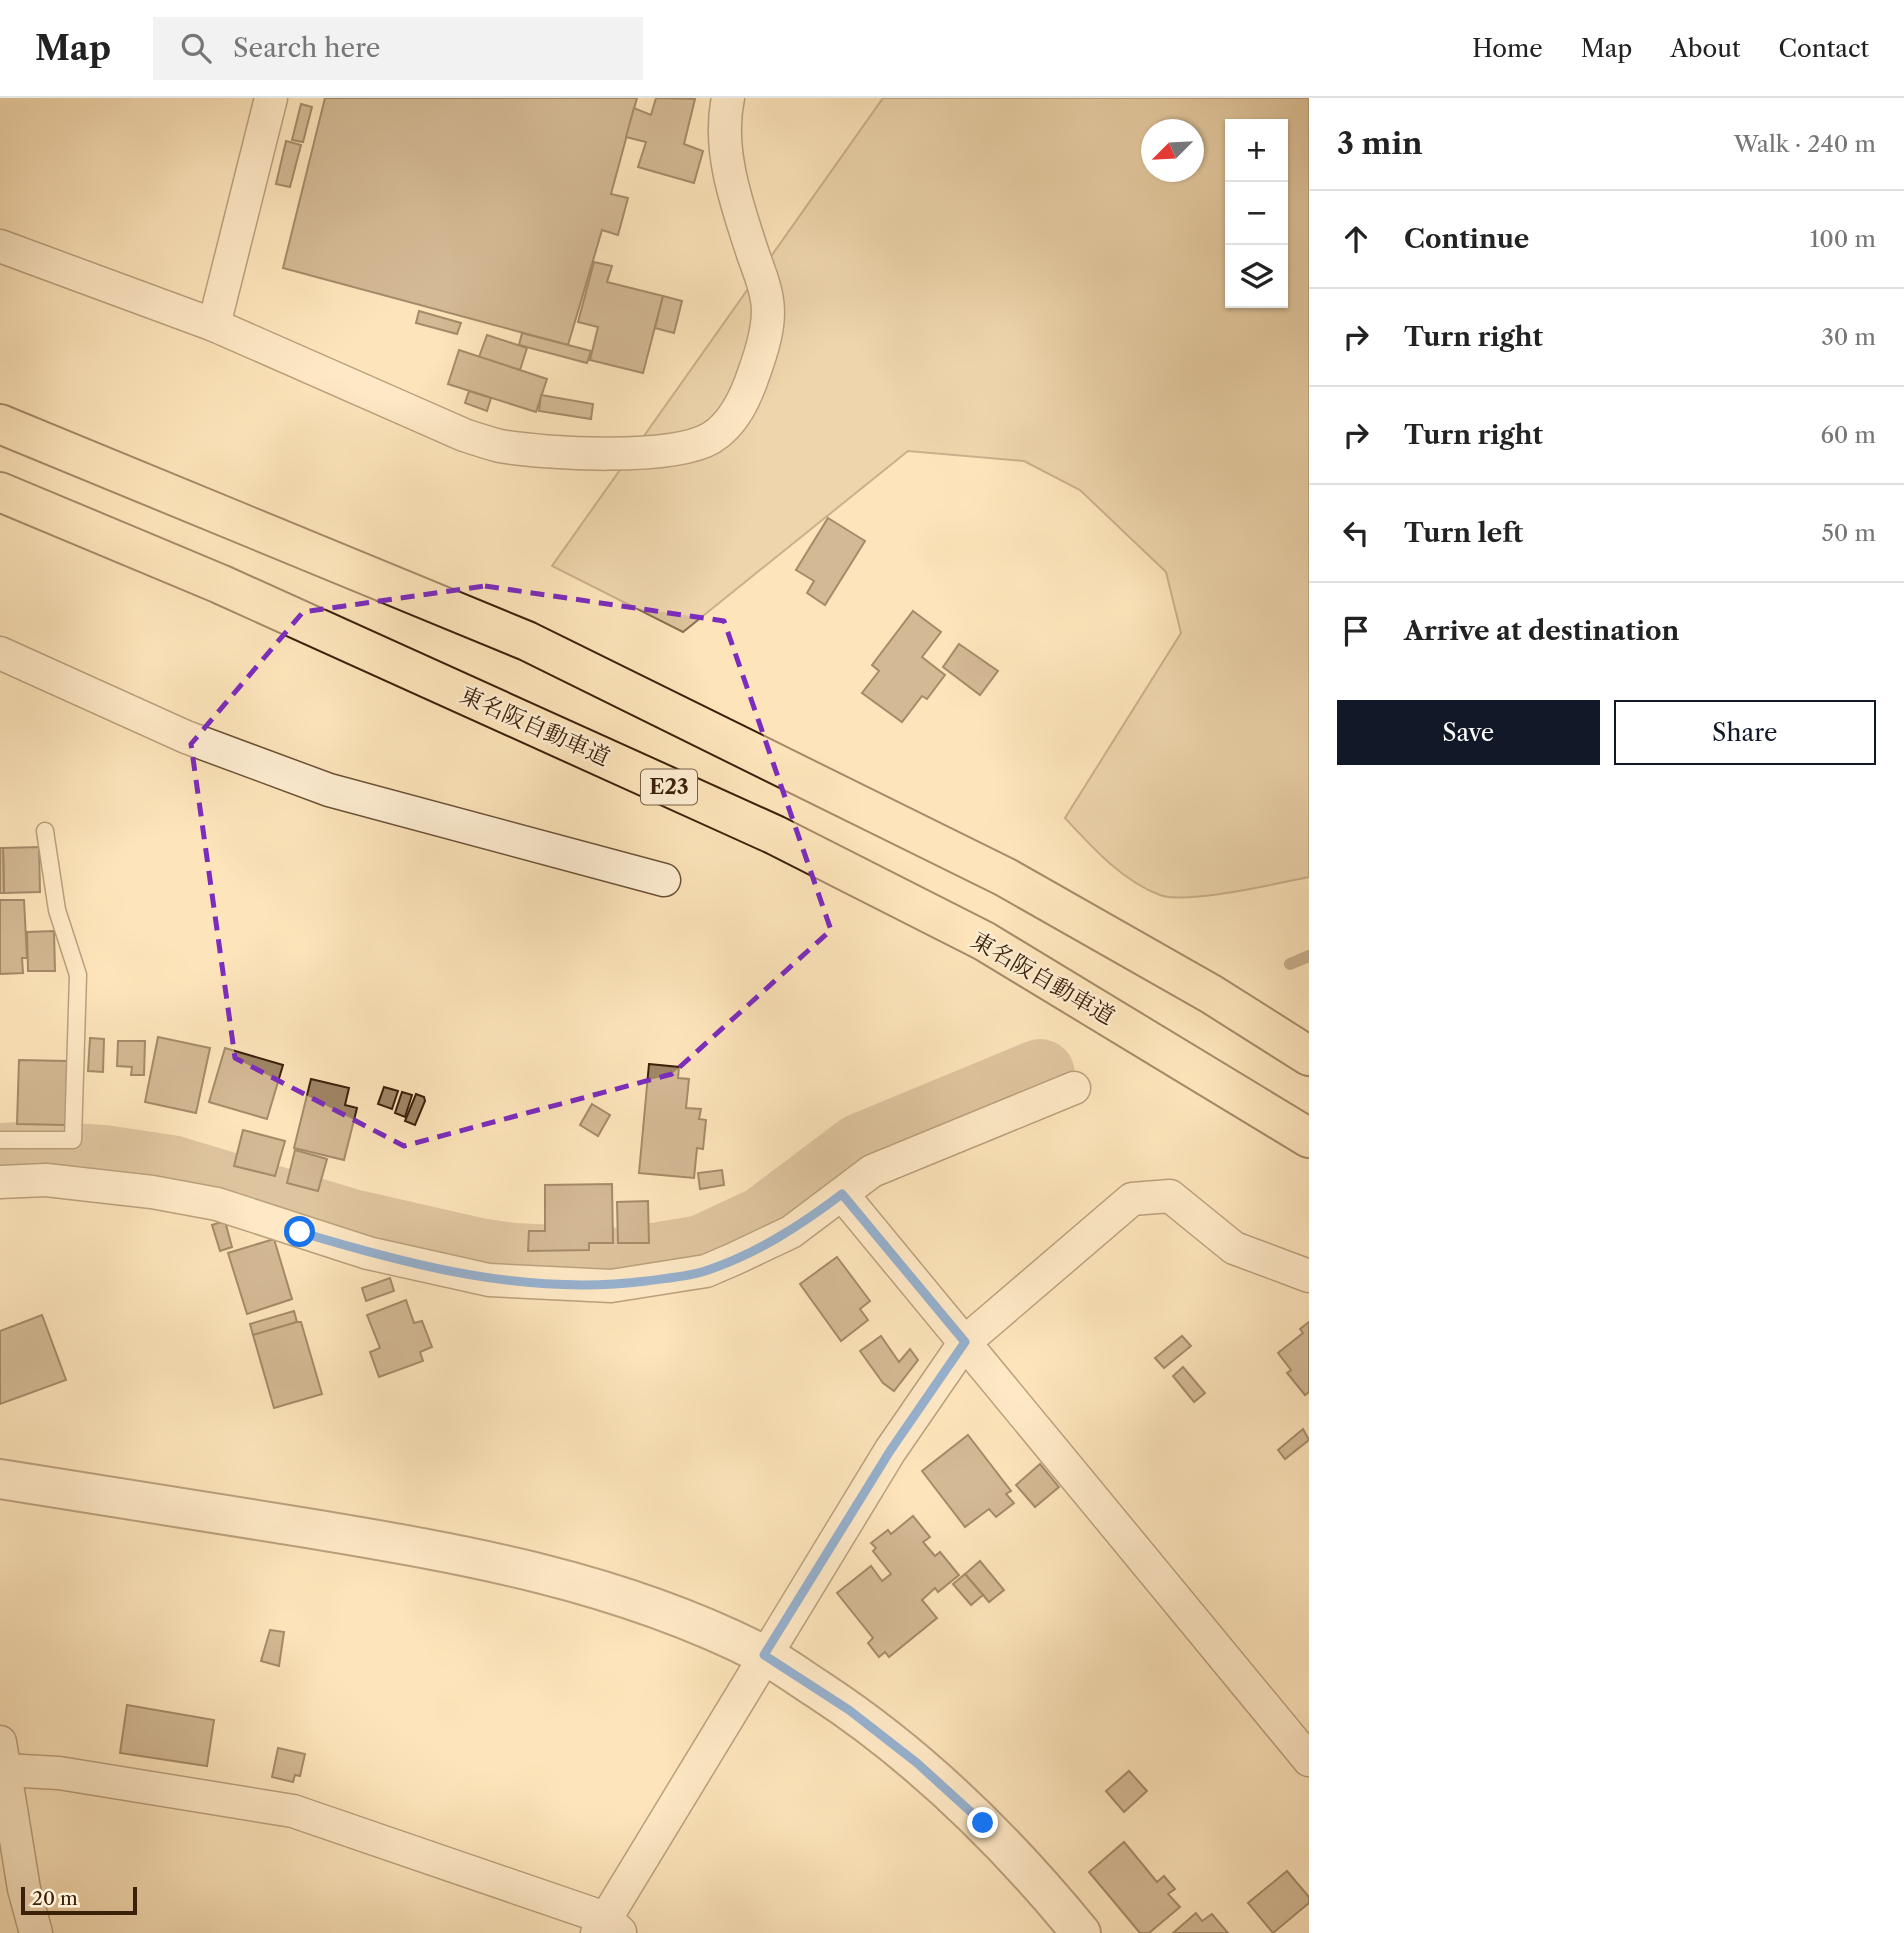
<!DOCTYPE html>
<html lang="en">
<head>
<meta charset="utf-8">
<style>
	body { margin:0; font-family:"Libre Caslon Text","Noto Serif JP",serif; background:#f2f2f2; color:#222 }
	.controls { position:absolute; right:21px; top:21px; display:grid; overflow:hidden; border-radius:0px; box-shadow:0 2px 5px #0004 }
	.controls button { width:63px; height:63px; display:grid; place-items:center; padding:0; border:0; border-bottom:2px solid #e0e0e0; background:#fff; color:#222; font:35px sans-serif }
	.compass { position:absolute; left:1141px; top:21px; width:63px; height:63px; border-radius:50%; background:#fff; box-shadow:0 2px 5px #0004; rotate:246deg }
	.scale { position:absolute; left:21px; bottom:18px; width:116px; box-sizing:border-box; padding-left:7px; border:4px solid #3b200a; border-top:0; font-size:19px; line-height:24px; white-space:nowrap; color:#3b200a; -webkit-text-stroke:5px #feedd2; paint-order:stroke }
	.stop { position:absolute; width:21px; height:21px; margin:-16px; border:5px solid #1a73e8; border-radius:50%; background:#fff }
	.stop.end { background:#1a73e8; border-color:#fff; box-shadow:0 2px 7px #0008 }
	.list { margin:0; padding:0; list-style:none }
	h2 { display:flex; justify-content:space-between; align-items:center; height:91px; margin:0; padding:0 28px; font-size:30px }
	h2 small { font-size:23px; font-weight:400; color:#767676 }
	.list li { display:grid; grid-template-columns:46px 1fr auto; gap:21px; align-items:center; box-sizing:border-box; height:98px; padding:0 28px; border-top:2px solid #e0e0e0 }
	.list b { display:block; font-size:26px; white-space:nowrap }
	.list em { font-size:23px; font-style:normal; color:#767676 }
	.actions { display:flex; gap:14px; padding:21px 28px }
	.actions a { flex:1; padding:16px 0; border:2px solid #111827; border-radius:0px; text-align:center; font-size:24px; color:#111827 }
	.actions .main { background:#111827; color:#fff }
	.icon { flex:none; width:38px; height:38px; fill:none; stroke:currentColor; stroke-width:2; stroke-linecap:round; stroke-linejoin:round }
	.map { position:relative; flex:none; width:1309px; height:1835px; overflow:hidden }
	header { display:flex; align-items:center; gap:42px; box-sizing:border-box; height:98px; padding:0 35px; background:#fff; border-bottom:2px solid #e0e0e0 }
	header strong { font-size:33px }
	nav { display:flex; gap:38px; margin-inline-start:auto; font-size:24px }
	.search { width:490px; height:63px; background:#f2f2f2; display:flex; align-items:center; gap:18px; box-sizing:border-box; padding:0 24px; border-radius:0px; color:#767676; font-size:26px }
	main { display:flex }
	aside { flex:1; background:#fff }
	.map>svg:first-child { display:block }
	.green { fill:#dcc39c; stroke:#8c7253; stroke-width:2; fill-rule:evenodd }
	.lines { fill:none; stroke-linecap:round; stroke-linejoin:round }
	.stream { stroke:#886d50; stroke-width:12 }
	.river { stroke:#bba17e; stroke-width:70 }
	.building { fill:#a08666; stroke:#3b200a; stroke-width:2 }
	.service-casing { stroke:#6c5136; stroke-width:19 }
	.minor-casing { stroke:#6c5136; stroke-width:35 }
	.tertiary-casing { stroke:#6c5136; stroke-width:42 }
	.motorway-casing { stroke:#3b200a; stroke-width:42 }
	.service { stroke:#feedd2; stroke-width:16 }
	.minor { stroke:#feedd2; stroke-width:32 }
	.tertiary { stroke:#feedd2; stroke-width:38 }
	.motorway { stroke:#fde4ba; stroke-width:38 }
	.route { stroke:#1a73e8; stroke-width:9 }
	.marked { fill:none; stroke:#7b2cbf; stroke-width:5; stroke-dasharray:14 9; stroke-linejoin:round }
	.labels { text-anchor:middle; stroke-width:5; stroke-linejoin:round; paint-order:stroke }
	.shield { fill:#feedd2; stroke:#765e46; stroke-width:2 }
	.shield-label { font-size:21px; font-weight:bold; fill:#3b200a }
	.street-label { font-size:23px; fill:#3b200a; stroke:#feedd2 }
</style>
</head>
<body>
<header>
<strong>Map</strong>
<div class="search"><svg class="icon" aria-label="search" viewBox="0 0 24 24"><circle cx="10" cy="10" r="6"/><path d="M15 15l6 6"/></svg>Search here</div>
<nav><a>Home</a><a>Map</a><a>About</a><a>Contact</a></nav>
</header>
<main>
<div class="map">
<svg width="1309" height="1835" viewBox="0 0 1309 1835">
	<rect width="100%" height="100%" fill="#fde4ba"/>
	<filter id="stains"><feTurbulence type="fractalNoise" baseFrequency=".00286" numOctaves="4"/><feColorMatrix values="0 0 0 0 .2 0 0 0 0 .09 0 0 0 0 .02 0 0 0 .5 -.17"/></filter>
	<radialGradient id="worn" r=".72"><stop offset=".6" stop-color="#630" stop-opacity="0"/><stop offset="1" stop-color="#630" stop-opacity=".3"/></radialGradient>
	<path class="green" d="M 883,0 L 1309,0 L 1309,779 C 1279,785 1186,807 1160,797 C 1122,783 1092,749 1065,720 L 1181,535 L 1166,474 L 1080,392 L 1024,363 L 908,353 L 683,534 L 552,468 ZM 1230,26 L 1283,26 L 1283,205 L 1230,205 ZM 1152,32 L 1194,32 L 1194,74 L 1152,74 Z"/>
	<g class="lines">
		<path class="stream" d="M 1290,866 L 1309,858"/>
		<path class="river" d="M 0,1060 L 37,1058 L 104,1062 L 171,1072 L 355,1127 L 478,1155 L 513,1160 L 623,1165 L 702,1152 L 764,1123 L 861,1050 L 1040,976"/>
	</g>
	<g class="building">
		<path d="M 325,0 L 637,0 L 611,96 L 628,100 L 618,137 L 602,132 L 568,247 L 283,170 Z"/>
		<path d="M 656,0 L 695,1 L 684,46 L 703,53 L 694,85 L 638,69 L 646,44 L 626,39 L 634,10 L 651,17 Z"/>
		<path d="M 301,6 L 312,9 L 303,44 L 292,42 Z"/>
		<path d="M 286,43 L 301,47 L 290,89 L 276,86 Z"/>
		<path d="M 594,164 L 612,168 L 607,184 L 663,198 L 643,275 L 590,262 L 598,229 L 578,224 Z"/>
		<path d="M 663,198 L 682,203 L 674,235 L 655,230 Z"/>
		<path d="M 419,213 L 461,225 L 457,236 L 416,225 Z"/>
		<path d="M 522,235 L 591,253 L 587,265 L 519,247 Z"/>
		<path d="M 487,237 L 527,250 L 520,272 L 479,259 Z"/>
		<path d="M 459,252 L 547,281 L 536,314 L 448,286 Z"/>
		<path d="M 469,293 L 491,300 L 487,313 L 465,305 Z"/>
		<path d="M 541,297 L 593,306 L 591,321 L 539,313 Z"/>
		<path d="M 828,420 L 865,443 L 825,507 L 807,495 L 814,483 L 796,472 Z"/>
		<path d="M 913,513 L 941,534 L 922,559 L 945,577 L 927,601 L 922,598 L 902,624 L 862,595 L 879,573 L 872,567 Z"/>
		<path d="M 959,546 L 998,573 L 980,597 L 943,569 Z"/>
		<path d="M 39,749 L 40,794 L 4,795 L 3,750 Z"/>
		<path d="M 0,750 L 3,750 L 4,795 L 0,795 Z"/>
		<path d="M 0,802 L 24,802 L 27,860 L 22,860 L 23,875 L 0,876 Z"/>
		<path d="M 54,833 L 55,873 L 28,873 L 27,834 Z"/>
		<path d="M 158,939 L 210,950 L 196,1015 L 145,1004 Z"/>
		<path d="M 90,940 L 104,941 L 103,974 L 88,973 Z"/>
		<path d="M 118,943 L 145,943 L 144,977 L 131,977 L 132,969 L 117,968 Z"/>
		<path d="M 225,950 L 283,967 L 267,1021 L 209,1004 Z"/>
		<path d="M 19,962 L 67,963 L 66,1027 L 17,1026 Z"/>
		<path d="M 649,966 L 679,969 L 678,980 L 689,981 L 686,1010 L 701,1011 L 699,1021 L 706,1022 L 703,1051 L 697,1050 L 694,1080 L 639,1075 Z"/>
		<path d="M 311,981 L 349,990 L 345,1007 L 357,1010 L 344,1062 L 294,1050 Z"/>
		<path d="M 384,989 L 398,993 L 392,1011 L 378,1006 Z"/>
		<path d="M 402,994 L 412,997 L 405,1019 L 395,1015 Z"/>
		<path d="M 416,996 L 424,999 L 425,1003 L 415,1027 L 405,1023 Z"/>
		<path d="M 592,1006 L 610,1017 L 598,1038 L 580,1027 Z"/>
		<path d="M 243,1032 L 285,1043 L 275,1078 L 234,1068 Z"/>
		<path d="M 295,1052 L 327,1061 L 318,1093 L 287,1085 Z"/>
		<path d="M 722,1072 L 724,1087 L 700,1091 L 698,1075 Z"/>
		<path d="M 612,1086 L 613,1145 L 589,1145 L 589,1152 L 528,1153 L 529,1133 L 545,1133 L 545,1087 Z"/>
		<path d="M 648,1103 L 649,1145 L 618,1145 L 617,1104 Z"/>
		<path d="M 225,1123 L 232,1149 L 220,1153 L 212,1127 Z"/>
		<path d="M 274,1141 L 292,1201 L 247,1216 L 228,1155 Z"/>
		<path d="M 837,1159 L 870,1203 L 860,1211 L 868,1222 L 841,1243 L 800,1186 Z"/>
		<path d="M 390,1180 L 394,1193 L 366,1203 L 362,1190 Z"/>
		<path d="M 406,1202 L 414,1225 L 422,1223 L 432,1249 L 420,1254 L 423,1263 L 379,1279 L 370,1254 L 380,1250 L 367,1217 Z"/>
		<path d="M 294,1213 L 297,1224 L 253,1237 L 250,1226 Z"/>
		<path d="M 42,1217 L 66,1282 L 0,1306 L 0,1233 Z"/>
		<path d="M 297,1224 L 301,1224 L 322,1296 L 274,1310 L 253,1237 Z"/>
		<path d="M 1309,1224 L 1309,1294 L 1305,1297 L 1287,1275 L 1291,1272 L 1278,1255 L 1303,1235 L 1300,1231 Z"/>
		<path d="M 881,1238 L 899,1264 L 910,1251 L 918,1262 L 894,1293 L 883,1285 L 860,1253 Z"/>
		<path d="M 1182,1238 L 1191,1248 L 1164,1270 L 1155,1260 Z"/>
		<path d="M 1183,1269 L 1205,1295 L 1194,1304 L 1173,1278 Z"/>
		<path d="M 1303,1331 L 1309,1342 L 1285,1361 L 1278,1352 Z"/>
		<path d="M 968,1337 L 1011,1393 L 1006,1396 L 1014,1405 L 996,1419 L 989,1411 L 965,1429 L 922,1373 Z"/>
		<path d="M 1040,1366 L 1059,1389 L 1035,1409 L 1016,1387 Z"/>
		<path d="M 913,1418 L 930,1439 L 923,1444 L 935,1458 L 940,1454 L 959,1477 L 938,1494 L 935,1490 L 922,1502 L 937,1520 L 889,1559 L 885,1554 L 879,1559 L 868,1545 L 873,1540 L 837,1495 L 871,1468 L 882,1483 L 891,1476 L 873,1453 L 876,1450 L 871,1445 L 888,1432 L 891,1436 Z"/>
		<path d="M 980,1463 L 1004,1492 L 989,1504 L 965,1476 Z"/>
		<path d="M 965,1476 L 983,1497 L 971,1507 L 953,1486 Z"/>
		<path d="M 270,1532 L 284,1534 L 279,1568 L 261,1563 Z"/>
		<path d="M 127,1607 L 214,1622 L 207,1668 L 120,1655 Z"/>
		<path d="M 278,1650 L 305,1656 L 300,1678 L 295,1677 L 293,1684 L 272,1679 Z"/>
		<path d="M 1129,1673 L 1147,1693 L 1124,1714 L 1106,1693 Z"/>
		<path d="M 1124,1744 L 1157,1784 L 1164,1778 L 1175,1791 L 1168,1796 L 1180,1809 L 1149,1835 L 1140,1835 L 1089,1774 Z"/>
		<path d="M 1287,1773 L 1309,1799 L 1309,1805 L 1273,1835 L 1248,1805 Z"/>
		<path d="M 1196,1815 L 1202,1823 L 1212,1816 L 1228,1835 L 1173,1835 Z"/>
	</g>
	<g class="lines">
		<defs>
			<path id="service" d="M 0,1042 L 73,1042 L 78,877 L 57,812 L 45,733"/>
			<g id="minor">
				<path d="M 0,148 L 214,227 L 271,0"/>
				<path d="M 214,227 L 464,337 C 476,341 488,345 500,348 C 546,356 672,363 711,340 C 734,326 746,299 754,275 C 762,253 771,225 767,202 C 765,186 758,171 753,156 C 737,107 717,52 728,0"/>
				<path d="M 0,555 L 186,639 L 329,692 L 664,782"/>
				<path d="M 0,1084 L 46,1082 L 152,1094 L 217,1106 L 368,1155 L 489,1182 L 611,1188 L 706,1173 L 734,1161 L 791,1134 L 872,1073 L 1074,990"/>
				<path d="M 842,1096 L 1309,1662"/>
				<path d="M 0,1644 L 24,1791 L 36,1835"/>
				<path d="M 5,1672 L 59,1675 L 293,1713 L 605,1820 L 620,1834"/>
				<path d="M 597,1835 L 890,1353 L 965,1244 L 1132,1101 L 1170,1098 L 1234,1150 L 1309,1178"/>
			</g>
			<path id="tertiary" d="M 0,1381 C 102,1397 204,1414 307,1430 C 464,1456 619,1483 762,1556 C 782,1566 800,1580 819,1592 C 920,1658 1005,1742 1081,1835"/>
			<g id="motorway">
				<path d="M 0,326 L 527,543 L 1005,779 L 1211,896 L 1309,958"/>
				<path d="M 0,394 L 220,486 L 775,737 L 984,843 L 1309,1040"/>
			</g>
		</defs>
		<use href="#service" class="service-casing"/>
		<use href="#minor" class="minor-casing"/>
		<use href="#tertiary" class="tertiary-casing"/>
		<use href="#motorway" class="motorway-casing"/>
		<use href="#service" class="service"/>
		<use href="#minor" class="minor"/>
		<use href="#tertiary" class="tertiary"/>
		<use href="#motorway" class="motorway"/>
	</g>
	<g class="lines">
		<path class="route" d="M 300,1134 C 412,1168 528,1198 646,1183 C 666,1180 689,1179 708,1172 C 758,1155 801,1127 842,1096 L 965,1244 L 890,1353 L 764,1557 L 849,1612 L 917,1665 L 983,1725"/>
	</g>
	<path d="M0 0H1309V1835H0ZM 485,488 L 724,523 L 831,832 L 672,976 L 404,1048 L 235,960 L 191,646 L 303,514 Z" fill="#fde4ba" fill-opacity=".55" fill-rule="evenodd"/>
	<path class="marked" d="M 485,488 L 724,523 L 831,832 L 672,976 L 404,1048 L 235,960 L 191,646 L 303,514 Z"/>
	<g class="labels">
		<rect class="shield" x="641" y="671.5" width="56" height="35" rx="5"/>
		<g class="shield-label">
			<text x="669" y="696">E23</text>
		</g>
		<g class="street-label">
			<text transform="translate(535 628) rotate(24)" y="8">東名阪自動車道</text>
			<text transform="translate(1043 880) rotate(30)" y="8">東名阪自動車道</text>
		</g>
	</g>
	<rect width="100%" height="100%" filter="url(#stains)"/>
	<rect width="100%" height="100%" fill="url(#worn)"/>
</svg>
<div class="controls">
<button>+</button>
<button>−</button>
<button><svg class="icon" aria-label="layers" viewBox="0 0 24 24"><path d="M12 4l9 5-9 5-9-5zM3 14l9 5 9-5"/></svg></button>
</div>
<svg class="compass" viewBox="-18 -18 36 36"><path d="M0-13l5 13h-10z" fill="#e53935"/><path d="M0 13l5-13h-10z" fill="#767676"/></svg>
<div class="scale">20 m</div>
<div class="stop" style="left:300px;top:1134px"></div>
<div class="stop end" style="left:983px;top:1725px"></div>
</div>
<aside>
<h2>3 min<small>Walk · 240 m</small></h2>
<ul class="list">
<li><svg class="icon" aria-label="ahead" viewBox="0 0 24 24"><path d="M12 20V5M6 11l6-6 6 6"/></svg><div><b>Continue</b></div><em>100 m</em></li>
<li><svg class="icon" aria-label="right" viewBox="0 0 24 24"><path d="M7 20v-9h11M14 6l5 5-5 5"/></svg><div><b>Turn right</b></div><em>30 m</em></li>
<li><svg class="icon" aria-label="right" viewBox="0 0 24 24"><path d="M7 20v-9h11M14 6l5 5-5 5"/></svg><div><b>Turn right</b></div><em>60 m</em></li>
<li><svg class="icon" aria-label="left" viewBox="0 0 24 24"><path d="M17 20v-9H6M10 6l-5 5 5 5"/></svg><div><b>Turn left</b></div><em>50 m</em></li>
<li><svg class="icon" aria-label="arrive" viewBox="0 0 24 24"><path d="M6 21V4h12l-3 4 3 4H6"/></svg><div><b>Arrive at destination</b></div></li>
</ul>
<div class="actions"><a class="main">Save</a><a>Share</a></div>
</aside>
</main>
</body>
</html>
